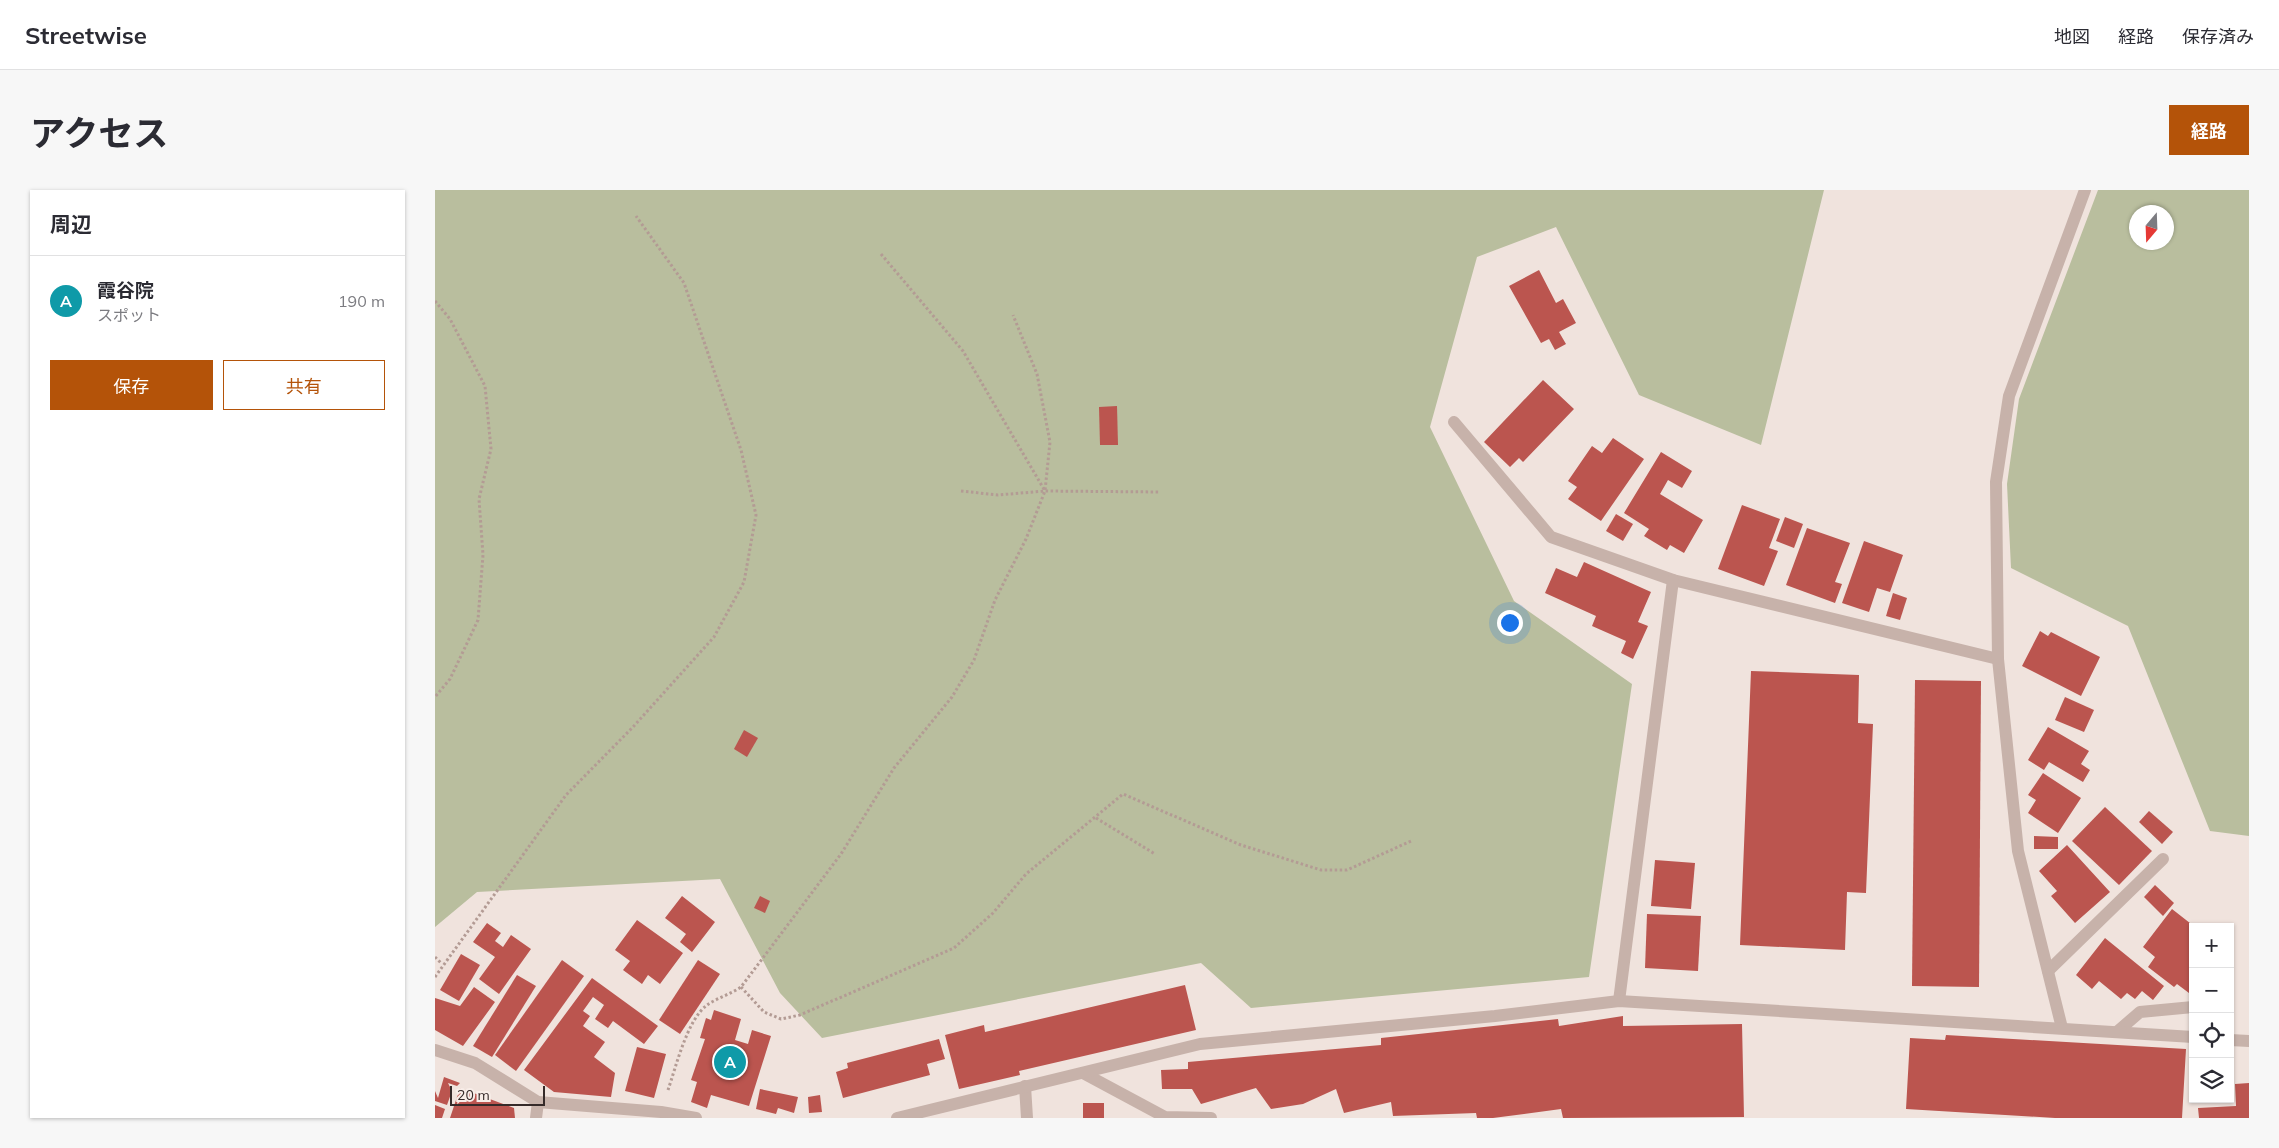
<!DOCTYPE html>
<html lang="ja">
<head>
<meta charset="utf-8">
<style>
	body { margin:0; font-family:Mulish,"Noto Sans JP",sans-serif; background:#f7f7f7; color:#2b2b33 }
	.controls { position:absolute; right:15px; bottom:15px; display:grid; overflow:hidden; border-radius:0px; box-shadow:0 1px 4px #0004 }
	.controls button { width:45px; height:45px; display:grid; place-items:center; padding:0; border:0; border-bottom:1px solid #e1e1e2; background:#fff; color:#2b2b33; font:25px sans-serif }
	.compass { position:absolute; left:1694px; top:15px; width:45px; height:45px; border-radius:50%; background:#fff; box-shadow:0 1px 4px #0004; rotate:199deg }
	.scale { position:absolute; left:15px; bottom:12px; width:95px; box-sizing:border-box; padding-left:5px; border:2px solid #352a29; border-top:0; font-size:14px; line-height:18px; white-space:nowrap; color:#352a29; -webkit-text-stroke:4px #f8eee9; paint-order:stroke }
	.you { position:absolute; left:1074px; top:432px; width:18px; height:18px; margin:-12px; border:4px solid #fff; border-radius:50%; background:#1a73e8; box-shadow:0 0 0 8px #1a73e833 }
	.badge { display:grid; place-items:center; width:32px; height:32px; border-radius:50%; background:#b45309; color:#fff; font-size:16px; font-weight:700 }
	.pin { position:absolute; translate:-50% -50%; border:2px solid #fff; box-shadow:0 1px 5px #0006 }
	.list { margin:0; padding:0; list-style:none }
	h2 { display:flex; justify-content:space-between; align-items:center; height:65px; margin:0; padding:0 20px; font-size:21px }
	h2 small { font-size:16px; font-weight:400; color:#7c7c81 }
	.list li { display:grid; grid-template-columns:32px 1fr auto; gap:15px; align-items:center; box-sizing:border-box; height:90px; padding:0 20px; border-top:1px solid #e1e1e2 }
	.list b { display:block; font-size:19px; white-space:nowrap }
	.list p { margin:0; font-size:16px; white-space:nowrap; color:#7c7c81 }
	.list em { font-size:16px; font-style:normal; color:#7c7c81 }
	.actions { display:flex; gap:10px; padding:15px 20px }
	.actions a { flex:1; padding:11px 0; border:1px solid #b45309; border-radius:0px; text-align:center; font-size:18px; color:#b45309 }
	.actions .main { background:#b45309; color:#fff }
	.icon { flex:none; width:28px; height:28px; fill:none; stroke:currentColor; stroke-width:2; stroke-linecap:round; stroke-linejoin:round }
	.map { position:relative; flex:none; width:1814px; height:928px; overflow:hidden; border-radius:0px }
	header { display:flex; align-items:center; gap:30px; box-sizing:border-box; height:70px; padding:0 25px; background:#fff; border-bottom:1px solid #e1e1e2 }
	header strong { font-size:24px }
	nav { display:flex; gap:28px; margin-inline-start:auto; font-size:18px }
	.intro { display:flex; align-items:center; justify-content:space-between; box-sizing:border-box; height:120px; padding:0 30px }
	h1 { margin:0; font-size:35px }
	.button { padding:12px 22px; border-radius:0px; background:#b45309; color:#fff; font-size:18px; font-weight:700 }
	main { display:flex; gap:30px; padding:0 30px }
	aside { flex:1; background:#fff; border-radius:0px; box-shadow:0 1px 4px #0004 }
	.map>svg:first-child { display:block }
	.green { fill:#b9be9e; fill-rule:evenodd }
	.building { fill:#bb554f }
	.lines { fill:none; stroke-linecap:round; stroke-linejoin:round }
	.path { stroke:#b39b94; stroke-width:3; stroke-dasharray:2.5 2.5; stroke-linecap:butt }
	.service { stroke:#c7b2aa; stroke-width:12 }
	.minor { stroke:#c7b2aa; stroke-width:12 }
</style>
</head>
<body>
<header>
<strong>Streetwise</strong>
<nav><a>地図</a><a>経路</a><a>保存済み</a></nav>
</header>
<div class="intro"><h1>アクセス</h1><a class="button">経路</a></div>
<main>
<aside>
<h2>周辺<small></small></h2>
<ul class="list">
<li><span class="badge" style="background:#0f9aa8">A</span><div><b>霞谷院</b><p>スポット</p></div><em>190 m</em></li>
</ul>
<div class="actions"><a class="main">保存</a><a>共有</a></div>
</aside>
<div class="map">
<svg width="1814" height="928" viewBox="0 0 1814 928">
	<rect width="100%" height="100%" fill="#f0e3dd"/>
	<g class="green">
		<path d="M 0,0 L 1389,0 L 1326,255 L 1204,205 L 1121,37 L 1042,67 L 995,237 L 1079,411 L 1197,494 L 1154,787 L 816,818 L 766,773 L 387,848 L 345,803 L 285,689 L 42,702 L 0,737 Z"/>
		<path d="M 1663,0 L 1814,0 L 1814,646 L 1775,641 L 1693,436 L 1576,378 L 1572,294 L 1584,209 ZM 1702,22 L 1732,22 L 1732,52 L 1702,52 Z"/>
	</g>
	<g class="building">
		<path d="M 1104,80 L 1121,113 L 1128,109 L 1141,133 L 1124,142 L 1131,154 L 1120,160 L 1114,149 L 1106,153 L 1074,96 Z"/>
		<path d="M 1108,190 L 1139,219 L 1088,272 L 1084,268 L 1075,277 L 1049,252 Z"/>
		<path d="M 682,216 L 683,255 L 665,255 L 664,217 Z"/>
		<path d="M 1178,248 L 1209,269 L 1166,331 L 1133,309 L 1142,297 L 1133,291 L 1157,256 L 1167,263 Z"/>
		<path d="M 1226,262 L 1257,281 L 1247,298 L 1233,290 L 1225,304 L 1268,330 L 1249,363 L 1235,355 L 1232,360 L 1209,346 L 1214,339 L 1189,323 Z"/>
		<path d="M 1307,315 L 1345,329 L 1334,358 L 1343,361 L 1329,396 L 1283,379 Z"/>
		<path d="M 1181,324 L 1198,334 L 1188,351 L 1171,341 Z"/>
		<path d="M 1350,327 L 1368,334 L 1359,358 L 1341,351 Z"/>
		<path d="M 1372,338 L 1415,353 L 1400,392 L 1407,394 L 1400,413 L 1351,395 Z"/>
		<path d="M 1429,351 L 1468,365 L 1455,402 L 1442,398 L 1434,422 L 1407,413 Z"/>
		<path d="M 1149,372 L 1216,402 L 1203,432 L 1213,436 L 1198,469 L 1186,463 L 1191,451 L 1157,436 L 1161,426 L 1110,403 L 1121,378 L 1142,387 Z"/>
		<path d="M 1458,403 L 1472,408 L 1465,430 L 1451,426 Z"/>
		<path d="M 1605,441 L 1613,446 L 1616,442 L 1665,467 L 1646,506 L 1587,476 Z"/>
		<path d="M 1316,481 L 1424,485 L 1423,533 L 1438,534 L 1431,703 L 1412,702 L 1410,760 L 1305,755 Z"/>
		<path d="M 1480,490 L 1546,491 L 1544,797 L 1477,796 Z"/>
		<path d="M 1630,507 L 1659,520 L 1649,542 L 1620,530 Z"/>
		<path d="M 1613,537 L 1654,561 L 1646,574 L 1655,580 L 1648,592 L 1614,572 L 1609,580 L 1593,570 Z"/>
		<path d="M 309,540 L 323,548 L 312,567 L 299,559 Z"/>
		<path d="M 1608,583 L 1646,608 L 1623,643 L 1593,623 L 1601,610 L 1593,605 Z"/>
		<path d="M 1670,617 L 1717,661 L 1684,695 L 1637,651 Z"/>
		<path d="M 1714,621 L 1738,642 L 1727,654 L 1704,632 Z"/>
		<path d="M 1599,646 L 1623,647 L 1623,659 L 1599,659 Z"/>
		<path d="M 1632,655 L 1675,702 L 1640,733 L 1616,706 L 1622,701 L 1604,681 Z"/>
		<path d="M 1220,670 L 1260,673 L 1256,719 L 1216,716 Z"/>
		<path d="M 1720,695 L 1739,713 L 1728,726 L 1709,707 Z"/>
		<path d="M 247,706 L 280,732 L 257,762 L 245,752 L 251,744 L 230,728 Z"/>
		<path d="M 325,706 L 335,711 L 330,723 L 319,718 Z"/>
		<path d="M 1737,719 L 1760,737 L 1758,737 L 1758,806 L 1742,794 L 1739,797 L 1713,777 L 1720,767 L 1708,757 Z"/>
		<path d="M 1212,724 L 1266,726 L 1263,781 L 1210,778 Z"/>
		<path d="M 202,730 L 248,763 L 225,794 L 213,785 L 207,794 L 188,780 L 195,771 L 180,760 Z"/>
		<path d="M 52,733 L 66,743 L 60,751 L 68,757 L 76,745 L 96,759 L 64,804 L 44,789 L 60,767 L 38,752 Z"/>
		<path d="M 1670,748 L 1729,796 L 1718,810 L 1707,801 L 1700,809 L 1692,803 L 1686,809 L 1664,791 L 1657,799 L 1641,785 Z"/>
		<path d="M 26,764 L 45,775 L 24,811 L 5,800 Z"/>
		<path d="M 127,770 L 149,786 L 81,881 L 60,865 Z"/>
		<path d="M 263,770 L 285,784 L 245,844 L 224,830 Z"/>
		<path d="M 82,785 L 101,796 L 57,867 L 38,856 Z"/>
		<path d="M 157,788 L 223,836 L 209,854 L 178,831 L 173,838 L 160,829 L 169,815 L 158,807 L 148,821 L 155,826 L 148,836 L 170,852 L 159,867 L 180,883 L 176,907 L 119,902 L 89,880 Z"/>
		<path d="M 750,795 L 761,840 L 584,881 L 585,885 L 524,899 L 510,845 L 549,835 L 550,842 Z"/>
		<path d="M 39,797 L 60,812 L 28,856 L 0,840 L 0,808 L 25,816 Z"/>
		<path d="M 279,820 L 306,829 L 300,850 L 313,854 L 317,840 L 336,846 L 314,916 L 276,905 L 272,918 L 256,912 L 262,892 L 256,890 L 270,849 L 265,848 L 271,828 L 276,830 Z"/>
		<path d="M 1188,826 L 1188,836 L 1307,834 L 1309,927 L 1128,928 L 1126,919 L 1058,928 L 1042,928 L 1041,923 L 958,926 L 956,912 L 909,923 L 901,899 L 868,914 L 836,919 L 821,898 L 766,914 L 757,899 L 727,899 L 726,880 L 753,879 L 753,872 L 946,855 L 946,848 L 1123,829 L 1124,836 Z"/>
		<path d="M 1511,845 L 1751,859 L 1747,928 L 1620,928 L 1471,919 L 1475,848 L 1510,850 Z"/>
		<path d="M 504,849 L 510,869 L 492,874 L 495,885 L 408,908 L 401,882 L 413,878 L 412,873 Z"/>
		<path d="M 202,857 L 231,864 L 219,908 L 190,901 Z"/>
		<path d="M 9,887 L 25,893 L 22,896 L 13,893 L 17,901 L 12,915 L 0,911 L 0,901 L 3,908 Z"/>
		<path d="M 1814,893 L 1814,928 L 1764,928 L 1763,918 L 1801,916 L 1800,894 Z"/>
		<path d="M 25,898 L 79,918 L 80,928 L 15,928 Z"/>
		<path d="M 325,899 L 363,907 L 359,923 L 343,918 L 341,924 L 321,919 Z"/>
		<path d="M 385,905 L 387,922 L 374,923 L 373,907 Z"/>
		<rect x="648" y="913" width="21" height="15"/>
		<path d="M 0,915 L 10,919 L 7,928 L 0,928 Z"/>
	</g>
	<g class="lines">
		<g class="path">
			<path d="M 446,64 L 528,161 L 610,301"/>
			<path d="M 0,111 L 15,129 L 50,196 L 56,259 L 44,309 L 48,365 L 43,430 L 15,489 L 0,507"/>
			<path d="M 526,301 L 563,305 L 610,301 L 725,302"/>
			<path d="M 661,628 L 720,664"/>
			<path d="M 0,767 L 7,774"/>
			<path d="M 0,787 L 131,605 L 198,537 L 279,447 L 309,392 L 321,325 L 306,260 L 249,93 L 201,26"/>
			<path d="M 306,797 L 329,822 L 346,829 L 365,825 L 519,758 L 558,723 L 591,684 L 688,604 L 806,655 L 886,680 L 912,680 L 976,651"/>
			<path d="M 233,900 C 241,877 252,830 272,815 C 282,808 296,804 306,797 L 406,664 L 459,578 L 517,507 L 539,470 L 560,410 L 591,349 L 610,301 L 615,252 L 602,184 L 578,125"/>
		</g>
		<g class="service">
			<path d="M 1613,781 L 1728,669"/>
			<path d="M 1683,841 L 1705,822 L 1758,817"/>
			<path d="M 648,883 L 730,927 L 776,928"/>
			<path d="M 590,896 L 592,928"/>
		</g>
		<g class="minor">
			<path d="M 1019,232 L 1116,347 L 1238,390 L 1563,469"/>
			<path d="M 1184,811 L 1238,390"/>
			<path d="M 1627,838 L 1583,661 L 1563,469 L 1561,292 L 1574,206 L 1650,0"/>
			<path d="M 1795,850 L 1814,851"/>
			<path d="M 0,860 L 40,873 L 103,912 L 226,922 L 261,928"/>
			<path d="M 101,928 L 103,912"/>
			<path d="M 462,928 L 765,854 L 1060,826 L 1184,811 L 1758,847"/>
		</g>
	</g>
</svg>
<div class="controls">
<button>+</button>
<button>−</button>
<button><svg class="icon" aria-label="locate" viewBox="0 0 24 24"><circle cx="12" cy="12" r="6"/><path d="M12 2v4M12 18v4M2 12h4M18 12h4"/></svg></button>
<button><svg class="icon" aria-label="layers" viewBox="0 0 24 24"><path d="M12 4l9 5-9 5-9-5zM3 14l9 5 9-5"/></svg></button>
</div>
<svg class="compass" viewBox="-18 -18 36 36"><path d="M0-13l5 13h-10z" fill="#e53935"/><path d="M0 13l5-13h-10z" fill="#7c7c81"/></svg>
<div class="scale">20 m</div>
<div class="you"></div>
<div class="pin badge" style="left:295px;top:872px;background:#0f9aa8">A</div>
</div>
</main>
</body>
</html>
